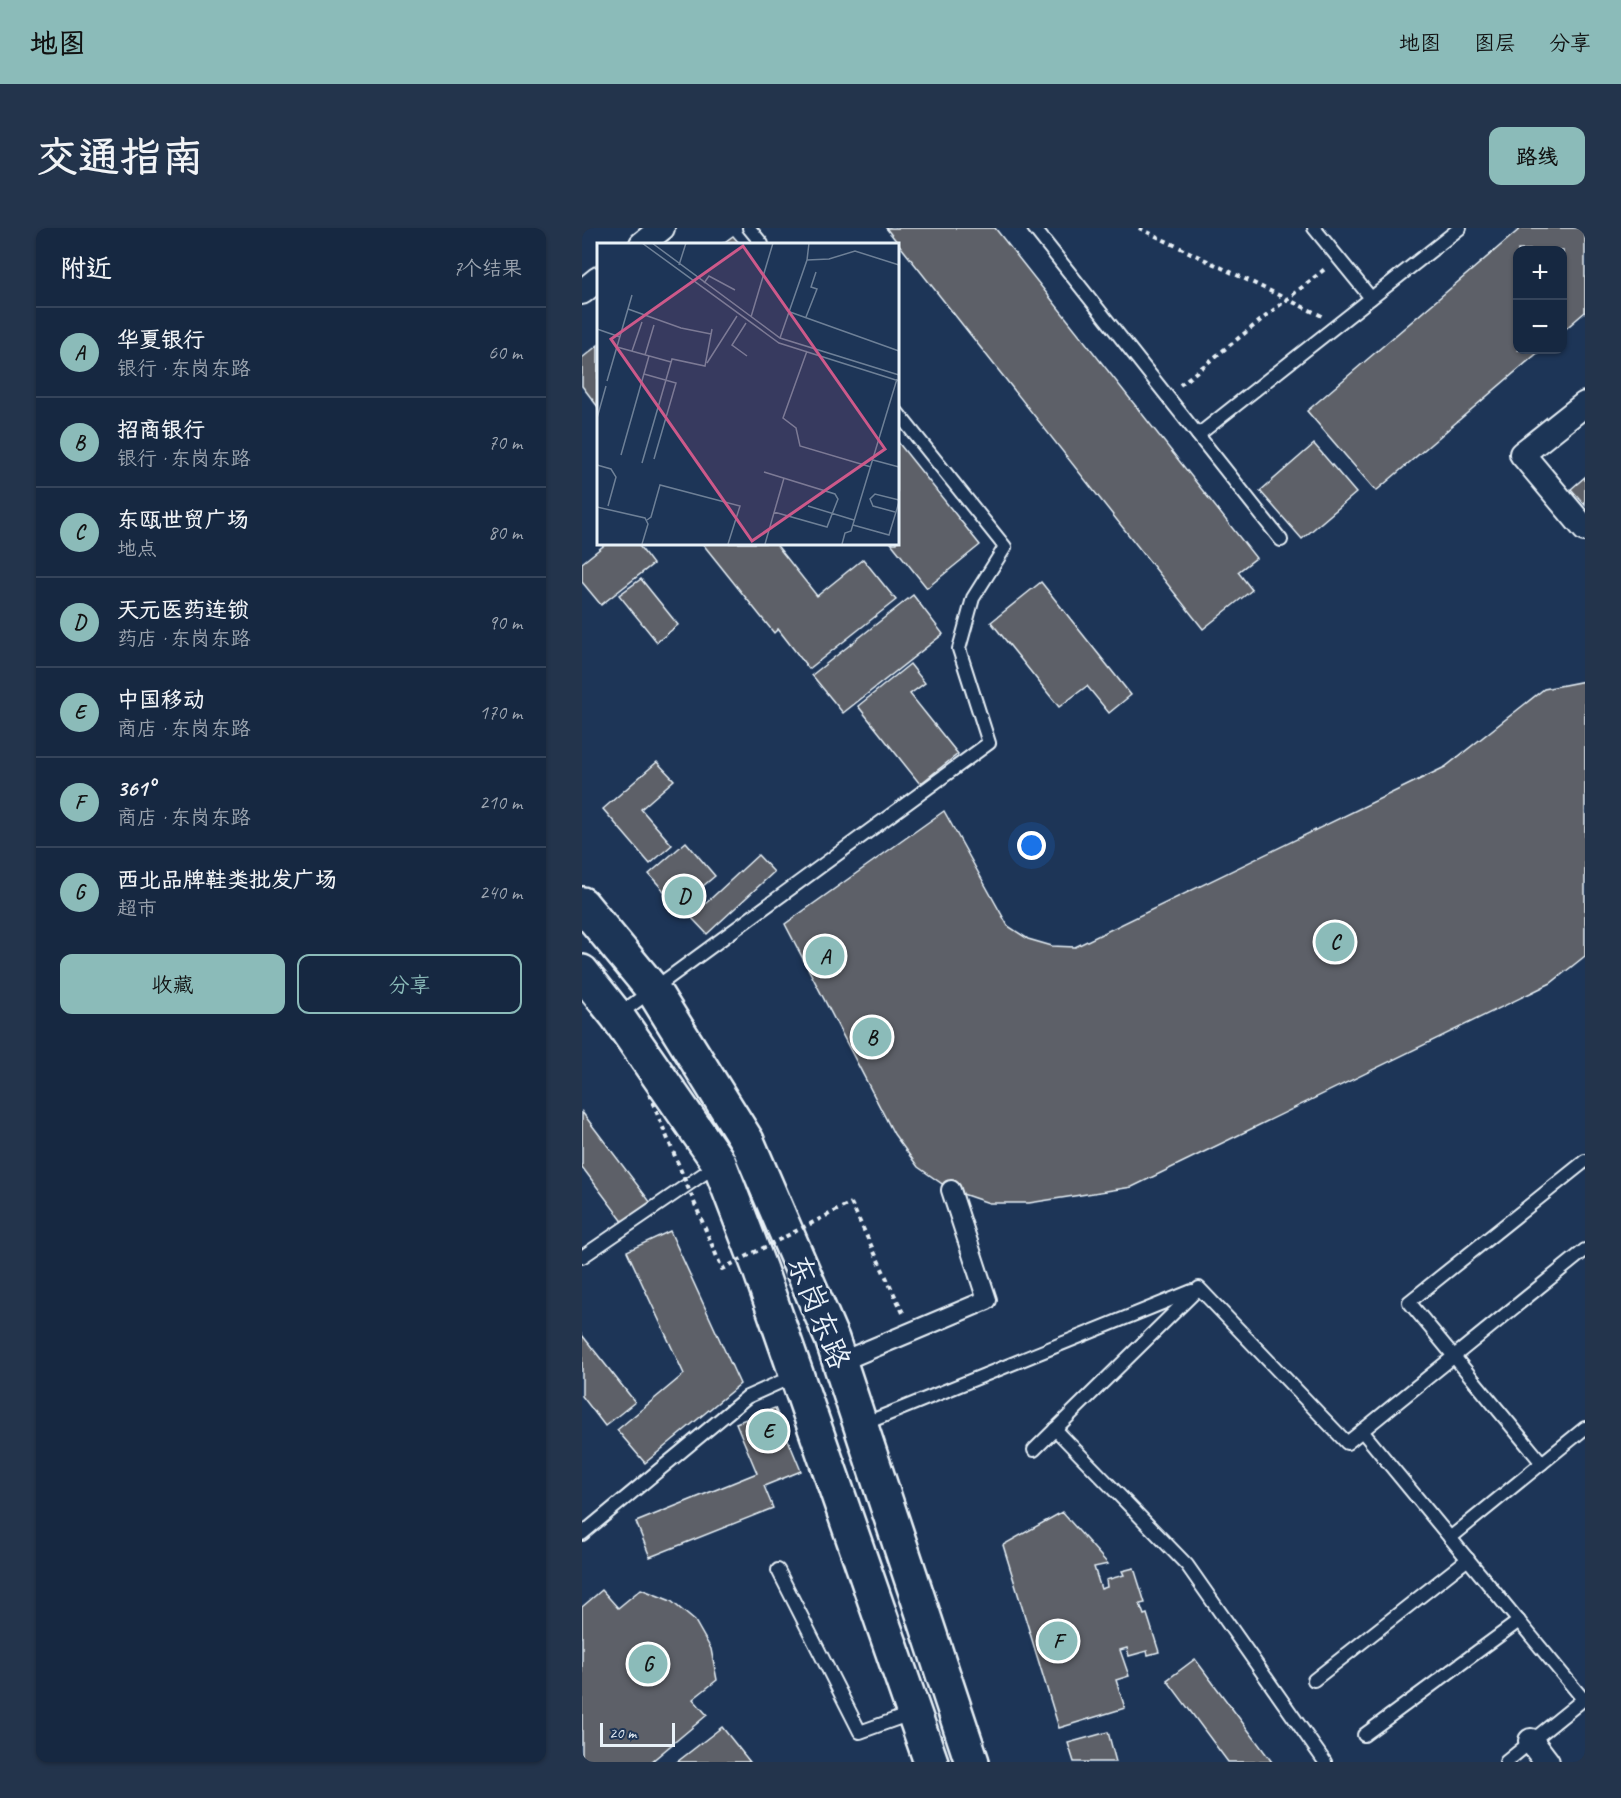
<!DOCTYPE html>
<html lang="zh">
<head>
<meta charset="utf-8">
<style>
	body { margin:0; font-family:Caveat,"LXGW WenKai TC",sans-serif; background:#23344c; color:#f1f3f6 }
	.controls { position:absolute; right:18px; top:18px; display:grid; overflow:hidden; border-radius:12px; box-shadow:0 2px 4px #0004 }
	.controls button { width:54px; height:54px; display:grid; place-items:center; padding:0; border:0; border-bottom:2px solid #35445a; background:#162841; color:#f1f3f6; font:30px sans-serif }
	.scale { position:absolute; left:18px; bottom:15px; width:75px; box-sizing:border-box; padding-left:6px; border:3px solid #e8f1f8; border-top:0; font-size:16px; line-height:21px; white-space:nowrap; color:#e8f1f8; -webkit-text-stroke:4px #1d3557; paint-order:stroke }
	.you { position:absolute; left:450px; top:618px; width:21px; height:21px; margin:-15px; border:4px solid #fff; border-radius:50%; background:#1a73e8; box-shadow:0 0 0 9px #1a73e833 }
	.badge { display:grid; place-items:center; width:39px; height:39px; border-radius:50%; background:#8bbbb9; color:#111; font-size:20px; font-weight:700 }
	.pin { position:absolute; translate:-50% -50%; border:3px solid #fff; box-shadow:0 2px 6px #0006 }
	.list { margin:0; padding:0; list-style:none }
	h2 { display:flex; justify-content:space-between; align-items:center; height:78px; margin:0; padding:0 24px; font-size:26px }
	h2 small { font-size:20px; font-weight:400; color:#9ea6b1 }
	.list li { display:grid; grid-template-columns:39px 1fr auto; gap:18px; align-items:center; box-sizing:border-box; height:90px; padding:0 24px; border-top:2px solid #35445a }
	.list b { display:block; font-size:22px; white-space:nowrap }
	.list p { margin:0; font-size:20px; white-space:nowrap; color:#9ea6b1 }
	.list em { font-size:20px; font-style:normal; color:#9ea6b1 }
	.actions { display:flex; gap:12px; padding:18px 24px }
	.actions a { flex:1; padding:14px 0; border:2px solid #8bbbb9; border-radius:12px; text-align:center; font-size:21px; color:#8bbbb9 }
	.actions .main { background:#8bbbb9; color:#111 }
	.map { position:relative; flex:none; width:1003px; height:1534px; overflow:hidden; border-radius:12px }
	header { display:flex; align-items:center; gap:36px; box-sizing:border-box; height:84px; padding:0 30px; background:#8bbbb9; color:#111 }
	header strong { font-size:28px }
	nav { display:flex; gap:33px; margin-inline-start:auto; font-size:21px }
	.intro { display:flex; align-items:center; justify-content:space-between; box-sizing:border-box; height:144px; padding:0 36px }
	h1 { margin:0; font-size:42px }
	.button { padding:15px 27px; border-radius:12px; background:#8bbbb9; color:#111; font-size:21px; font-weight:700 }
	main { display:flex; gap:36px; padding:0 36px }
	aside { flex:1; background:#162841; border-radius:12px; box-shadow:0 2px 4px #0004 }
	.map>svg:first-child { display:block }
	.building { fill:#5d6167; stroke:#e8f1f8; stroke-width:1.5 }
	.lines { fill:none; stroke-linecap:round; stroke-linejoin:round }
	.service-casing { stroke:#e8f1f8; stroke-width:16 }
	.pedestrian-casing { stroke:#e8f1f8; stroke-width:22 }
	.minor-casing { stroke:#e8f1f8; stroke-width:28 }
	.primary-casing { stroke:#e8f1f8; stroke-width:38 }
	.path { stroke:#e8f1f8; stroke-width:4; stroke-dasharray:4.5 4.5; stroke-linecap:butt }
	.service { stroke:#1d3557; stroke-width:12 }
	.pedestrian { stroke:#1d3557; stroke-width:18 }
	.minor { stroke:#1d3557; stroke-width:24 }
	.primary { stroke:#1d3557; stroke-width:33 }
	.path-bridge { stroke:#e8f1f8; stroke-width:4; stroke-dasharray:4.5 4.5; stroke-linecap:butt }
	.labels { text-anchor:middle; stroke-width:6; stroke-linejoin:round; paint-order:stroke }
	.street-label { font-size:30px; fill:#e8f1f8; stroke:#1d3557 }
	.inset-road { fill:none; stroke:#6e8097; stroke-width:1.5 }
	.view { fill:#cd598a; fill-opacity:0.15; stroke:#cd598a; stroke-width:3 }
	.inset-edge { fill:none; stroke:#e8f1f8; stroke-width:3 }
</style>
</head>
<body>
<header>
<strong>地图</strong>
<nav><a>地图</a><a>图层</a><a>分享</a></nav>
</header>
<div class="intro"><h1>交通指南</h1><a class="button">路线</a></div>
<main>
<aside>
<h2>附近<small>7个结果</small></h2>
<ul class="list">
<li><span class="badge">A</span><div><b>华夏银行</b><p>银行 · 东岗东路</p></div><em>60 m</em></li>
<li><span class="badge">B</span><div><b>招商银行</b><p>银行 · 东岗东路</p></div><em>70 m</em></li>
<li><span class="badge">C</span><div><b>东瓯世贸广场</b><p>地点</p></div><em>80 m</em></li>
<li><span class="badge">D</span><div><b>天元医药连锁</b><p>药店 · 东岗东路</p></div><em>90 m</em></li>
<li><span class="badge">E</span><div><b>中国移动</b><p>商店 · 东岗东路</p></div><em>170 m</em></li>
<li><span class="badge">F</span><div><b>361°</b><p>商店 · 东岗东路</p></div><em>210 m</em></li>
<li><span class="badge">G</span><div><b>西北品牌鞋类批发广场</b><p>超市</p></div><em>240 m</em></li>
</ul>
<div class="actions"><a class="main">收藏</a><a>分享</a></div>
</aside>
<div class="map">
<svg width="1003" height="1534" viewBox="0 0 1003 1534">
	<rect width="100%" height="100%" fill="#1d3557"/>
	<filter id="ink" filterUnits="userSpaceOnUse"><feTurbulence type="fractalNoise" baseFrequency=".0167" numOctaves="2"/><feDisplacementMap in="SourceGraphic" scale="12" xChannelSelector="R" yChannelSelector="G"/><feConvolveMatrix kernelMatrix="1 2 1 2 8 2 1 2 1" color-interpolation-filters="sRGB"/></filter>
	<g filter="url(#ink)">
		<g class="building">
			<path d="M 304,0 L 413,0 L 674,330 L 656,344 L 670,362 L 621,401 Z"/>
			<path d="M 939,0 L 1003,0 L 1003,84 L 981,103 L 981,22 L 936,22 L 936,122 L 959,122 L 794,263 L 725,183 Z"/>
			<path d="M 151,8 L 158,16 L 140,16 Z"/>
			<path d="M 16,117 L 16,179 L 0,158 L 0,130 Z"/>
			<path d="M 315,213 L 398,317 L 345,360 L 309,315 L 315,315 Z"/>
			<path d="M 732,216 L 774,265 L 720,311 L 678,263 Z"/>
			<path d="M 1003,249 L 1003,277 L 989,261 Z"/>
			<path d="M 25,315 L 55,315 L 71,336 L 19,377 L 0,354 L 0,335 Z"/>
			<path d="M 120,315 L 193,315 L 235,368 L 281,331 L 314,372 L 227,441 L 196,401 L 192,405 Z"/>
			<path d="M 59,351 L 96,397 L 75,414 L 37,367 Z"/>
			<path d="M 459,354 L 549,467 L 527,485 L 505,458 L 477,479 L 409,394 Z"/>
			<path d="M 331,367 L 361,406 L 261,485 L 230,447 Z"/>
			<path d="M 328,436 L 343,455 L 328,466 L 376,526 L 338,556 L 276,478 Z"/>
			<path d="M 1003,453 L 1003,728 L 969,755 L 550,959 L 447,975 L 407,975 L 369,962 L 336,939 L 312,906 L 203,696 L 362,583 L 426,698 L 446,711 L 470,718 L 493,719 L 863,539 L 962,461 Z"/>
			<path d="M 75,534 L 92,552 L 59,581 L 90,617 L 68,636 L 21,581 Z"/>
			<path d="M 104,614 L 133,648 L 96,679 L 67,646 Z"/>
			<path d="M 176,627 L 192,644 L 125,706 L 109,689 Z"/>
			<path d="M 0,884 L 69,975 L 42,995 L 0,939 Z"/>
			<path d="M 88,1003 L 158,1156 L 63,1235 L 35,1202 L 102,1146 L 45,1023 Z"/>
			<path d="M 0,1107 L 53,1174 L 23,1198 L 0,1168 Z"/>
			<path d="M 193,1180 L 219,1243 L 182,1258 L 191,1280 L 68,1329 L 54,1294 L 175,1245 L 154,1195 Z"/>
			<path d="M 480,1284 L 526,1336 L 512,1339 L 519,1361 L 525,1359 L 524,1352 L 542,1347 L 540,1343 L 552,1340 L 563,1375 L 558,1376 L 562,1387 L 565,1386 L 577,1424 L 566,1427 L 565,1423 L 547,1428 L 545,1420 L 538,1422 L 547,1448 L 534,1452 L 543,1480 L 477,1500 L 421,1317 Z"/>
			<path d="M 59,1361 L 89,1373 L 113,1393 L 129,1421 L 135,1452 L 111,1471 L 125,1487 L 69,1534 L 0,1534 L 0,1379 L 20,1362 L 36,1380 Z"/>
			<path d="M 613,1431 L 690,1534 L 646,1534 L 585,1452 Z"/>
			<path d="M 140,1499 L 168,1534 L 95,1534 Z"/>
			<path d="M 526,1504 L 534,1534 L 492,1534 L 486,1515 Z"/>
		</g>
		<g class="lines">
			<defs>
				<g id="service">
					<path d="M 167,0 L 180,16"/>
					<path d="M 452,0 L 699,312"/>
					<path d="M 732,0 L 789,70"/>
					<path d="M 616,207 L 878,0"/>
					<path d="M 36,787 L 407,515 L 377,421 L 391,370 L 423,319 L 315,184"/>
					<path d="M 0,1029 L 136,936"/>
					<path d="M 279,1197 L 610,1063"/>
					<path d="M 473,1201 L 605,1337 L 743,1534"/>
					<path d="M 780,1203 L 1001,1471"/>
					<path d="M 452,1222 L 617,1060 L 765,1215 L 1003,1022"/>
					<path d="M 960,1235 L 827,1074 L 1003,933"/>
					<path d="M 0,1306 L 165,1169 L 214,1147"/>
					<path d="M 868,1310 L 1003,1200"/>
					<path d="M 196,1342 L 278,1504 L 331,1485"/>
					<path d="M 732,1452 L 886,1331"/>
					<path d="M 782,1507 L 937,1393"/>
					<path d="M 924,1534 L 1003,1470"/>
				</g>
				<path id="pedestrian" d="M 258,1134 L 405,1072 L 369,962"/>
				<g id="minor">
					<path d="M 60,16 L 80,0"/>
					<path d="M 0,64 L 16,51"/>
					<path d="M 1003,176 L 940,226 L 1003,301"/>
					<path d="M 949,1513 L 965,1534"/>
				</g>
				<g id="primary">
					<path d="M 0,676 L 71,762 L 165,913 L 250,1111 L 390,1534"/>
					<path d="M 0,744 L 35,788 L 137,935 L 178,1042 L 349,1534"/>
				</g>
			</defs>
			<use href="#service" class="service-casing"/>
			<use href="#pedestrian" class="pedestrian-casing"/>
			<use href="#minor" class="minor-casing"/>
			<use href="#primary" class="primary-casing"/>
			<g class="path">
				<path d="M 557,0 L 740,88"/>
				<path d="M 598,157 L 744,40"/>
				<path d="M 269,975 L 322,1087"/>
			</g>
			<use href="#service" class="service"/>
			<use href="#pedestrian" class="pedestrian"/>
			<use href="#minor" class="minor"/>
			<use href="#primary" class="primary"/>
			<path class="path-bridge" d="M 67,866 L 140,1041 L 269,975"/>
		</g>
	</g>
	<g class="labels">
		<g class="street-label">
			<text transform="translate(237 1084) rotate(68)" y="10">东岗东路</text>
		</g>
	</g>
	<g transform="translate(15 15)">
		<rect width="302" height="302" fill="#1d3557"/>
		<path class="inset-road" d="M 45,0 L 182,100 L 302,138M 55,0 L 183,95 L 302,132M 210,17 L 232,16 L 258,8 L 302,22M 82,22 L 89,0M 107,40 L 112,33 L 138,47M 31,66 L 84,85 L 114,91M 193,69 L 302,108M 154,74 L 176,0M 209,74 L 220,46 L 214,44 L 219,29M 149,80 L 135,102 L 150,113M 0,86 L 23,94M 183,95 L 210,17 L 212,0M 20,104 L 74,119M 35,108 L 45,79M 210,108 L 186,175 L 199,185 L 203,203 L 274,224M 48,112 L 57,82M 110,120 L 140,73M 47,131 L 79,140 L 57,216M 10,138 L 35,52M 0,175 L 9,143M 24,212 L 52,113M 276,217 L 302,224M 45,220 L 75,116 L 108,123 L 115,86M 0,222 L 14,226 L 19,234 L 11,263M 167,229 L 238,251 L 241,256 L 230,284 L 177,269M 211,263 L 257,277M 0,264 L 48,275 L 51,281 L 45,301M 298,269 L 276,263 L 273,256 L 278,251 L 302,257M 50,277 L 54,274 L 63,242 L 143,263 L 131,301M 256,282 L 292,292 L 302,259M 168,301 L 187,235M 245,301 L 248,290 L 254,288 L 300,136"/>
		<path class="view" d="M 146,3 L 288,206 L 155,298 L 14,96 Z"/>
		<rect width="302" height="302" class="inset-edge"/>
	</g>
</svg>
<div class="controls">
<button>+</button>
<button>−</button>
</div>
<div class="scale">20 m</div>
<div class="you"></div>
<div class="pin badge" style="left:243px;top:728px">A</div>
<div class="pin badge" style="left:290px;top:809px">B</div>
<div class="pin badge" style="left:753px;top:714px">C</div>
<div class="pin badge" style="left:102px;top:668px">D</div>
<div class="pin badge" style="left:186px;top:1203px">E</div>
<div class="pin badge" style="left:476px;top:1413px">F</div>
<div class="pin badge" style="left:66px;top:1436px">G</div>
</div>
</main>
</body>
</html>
